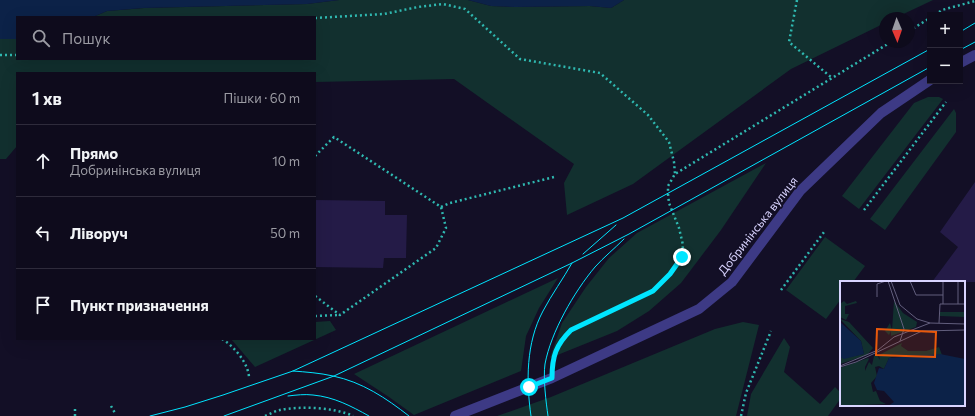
<!DOCTYPE html>
<html lang="uk">
<head>
<meta charset="utf-8">
<style>
	body { margin:0; font-family:Commissioner,sans-serif; background:#1c1929; color:#f1f3f6 }
	.controls { position:absolute; right:12px; top:12px; display:grid; overflow:hidden; border-radius:0px; box-shadow:0 4px 16px #0002 }
	.controls button { width:36px; height:36px; display:grid; place-items:center; padding:0; border:0; border-bottom:1px solid #2e2b3b; background:#0e0b1c; color:#f1f3f6; font:20px sans-serif }
	.compass { position:absolute; left:879px; top:12px; width:36px; height:36px; border-radius:50%; background:#0e0b1c; box-shadow:0 4px 16px #0002; rotate:178deg }
	.stop { position:absolute; width:12px; height:12px; margin:-9px; border:3px solid #00e5ff; border-radius:50%; background:#fff }
	.stop.end { background:#00e5ff; border-color:#fff; box-shadow:0 1px 4px #0008 }
	.list { margin:0; padding:0; list-style:none }
	h2 { display:flex; justify-content:space-between; align-items:center; height:52px; margin:0; padding:0 16px; font-size:17px }
	h2 small { font-size:13px; font-weight:400; color:#9b9ba3 }
	.list li { display:grid; grid-template-columns:26px 1fr auto; gap:12px; align-items:center; box-sizing:border-box; height:72px; padding:0 16px; border-top:1px solid #2e2b3b }
	.list b { display:block; font-size:15px; white-space:nowrap }
	.list p { margin:0; font-size:13px; white-space:nowrap; color:#9b9ba3 }
	.list em { font-size:13px; font-style:normal; color:#9b9ba3 }
	.icon { flex:none; width:22px; height:22px; fill:none; stroke:currentColor; stroke-width:2; stroke-linecap:round; stroke-linejoin:round }
	.map { position:relative; flex:none; width:975px; height:416px; overflow:hidden }
	.search { position:absolute; background:#0e0b1c; box-shadow:0 4px 16px #0002; left:16px; top:16px; width:300px; height:44px; display:flex; align-items:center; gap:10px; box-sizing:border-box; padding:0 14px; border-radius:0px; color:#9b9ba3; font-size:15px }
	.panel { position:absolute; background:#0e0b1c; box-shadow:0 4px 16px #0002; left:16px; top:72px; width:300px; height:268px; border-radius:0px }
	.map>svg:first-child { display:block }
	.green { fill:#12302f }
	.water { fill:#0c2248 }
	.building { fill:#241b47 }
	.lines { fill:none; stroke-linecap:round; stroke-linejoin:round }
	.path { stroke:#2fb8b0; stroke-width:2.5; stroke-dasharray:2 3; stroke-linecap:butt }
	.street { stroke:#3d3a85; stroke-width:10 }
	.tram { stroke:#00e5ff; stroke-width:1 }
	.route { stroke:#00e5ff; stroke-width:5 }
	.labels { text-anchor:middle; stroke-width:3.5; stroke-linejoin:round; paint-order:stroke }
	.street-label { font-size:12px; fill:#d9d4ff; stroke:#130f26 }
	.inset-road { fill:none; stroke:#625e7d; stroke-width:1 }
	.view { fill:#e8590c; fill-opacity:0.15; stroke:#e8590c; stroke-width:2 }
	.inset-edge { fill:none; stroke:#d9d4ff; stroke-width:2 }
</style>
</head>
<body>
<div class="map">
<svg width="975" height="416" viewBox="0 0 975 416">
	<rect width="100%" height="100%" fill="#130f26"/>
	<g class="green">
		<path d="M 339,0 L 468,0 L 491,6 L 515,7 L 590,6 L 611,8 L 624,0 L 933,0 L 895,18 L 885,18 L 885,23 L 791,69 L 633,184 L 567,215 L 564,183 L 574,164 L 454,79 L 315,82 L 315,73 L 17,73 L 17,146 L 6,159 L 0,159 L 0,39 L 17,39 L 17,59 L 315,59 L 315,17 L 93,17 L 107,11 L 144,8 L 307,4 Z"/>
		<path d="M 928,97 L 939,97 L 943,99 L 859,209 L 842,196 L 914,103 Z"/>
		<path d="M 954,109 L 956,113 L 956,132 L 885,230 L 870,219 Z"/>
		<path d="M 766,163 L 721,230 L 681,283 L 649,311 L 617,331 L 550,358 L 562,323 L 586,287 L 609,258 L 637,233 Z"/>
		<path d="M 825,237 L 865,266 L 853,282 L 841,282 L 841,299 L 826,319 L 786,290 Z"/>
		<path d="M 558,278 L 539,308 L 526,336 L 521,371 L 414,415 L 389,397 L 354,374 Z"/>
		<path d="M 330,321 L 336,330 L 255,367 L 231,339 L 315,339 L 315,322 Z"/>
		<path d="M 743,322 L 759,325 L 736,416 L 497,416 L 551,397 L 715,329 Z"/>
		<path d="M 784,338 L 790,347 L 784,372 L 820,404 L 835,387 L 841,393 L 841,398 L 828,416 L 747,416 L 751,394 Z"/>
	</g>
	<g class="water">
		<path d="M 0,0 L 339,0 L 307,4 L 143,8 L 107,11 L 93,17 L 17,17 L 17,39 L 0,39 Z"/>
		<path d="M 468,0 L 624,0 L 611,8 L 590,6 L 515,7 L 491,6 Z"/>
	</g>
	<g class="building">
		<path d="M 975,182 L 975,282 L 932,282 L 958,247 L 940,232 Z"/>
		<path d="M 315,200 L 385,201 L 385,215 L 407,215 L 406,258 L 384,258 L 383,268 L 315,267 Z"/>
	</g>
	<g class="lines">
		<g class="path">
			<path d="M 797,0 L 789,42 L 832,78"/>
			<path d="M 935,15 L 942,10 L 975,1"/>
			<path d="M 315,18 L 384,14 L 418,7 L 443,4 L 465,9 L 520,59 L 600,73 L 648,115 L 669,142 L 674,162 L 675,174"/>
			<path d="M 909,31 L 930,18"/>
			<path d="M 0,55 L 17,55"/>
			<path d="M 315,156 L 334,137 L 441,207 L 446,228 L 436,248 L 340,315 L 315,296"/>
			<path d="M 441,207 L 450,203 L 554,177"/>
			<path d="M 864,210 L 946,102"/>
			<path d="M 781,290 L 824,232"/>
			<path d="M 315,316 L 339,315"/>
			<path d="M 222,339 C 234,346 249,364 249,378"/>
			<path d="M 554,355 L 561,340 L 571,330 L 653,291 L 670,274 L 682,257 L 683,245 L 679,228 L 669,203 L 668,194 L 668,186 L 675,174 L 891,42"/>
			<path d="M 111,406 L 115,413"/>
			<path d="M 75,409 L 75,416"/>
			<path d="M 265,416 C 270,414 275,411 280,410 C 300,406 334,407 353,416"/>
			<path d="M 741,416 L 746,393 L 771,331"/>
		</g>
		<g class="street">
			<path d="M 960,63 L 975,55"/>
			<path d="M 455,416 L 552,378 L 699,309 L 732,282 L 800,191 L 881,113 L 930,80"/>
		</g>
		<g class="tram">
			<path d="M 960,32 L 975,23"/>
			<path d="M 960,50 L 975,42"/>
			<path d="M 583,254 L 616,225"/>
			<path d="M 293,371 C 306,372 320,373 333,376 C 362,382 386,398 409,416"/>
			<path d="M 288,396 C 296,395 305,394 313,395 C 334,397 351,406 369,416"/>
			<path d="M 150,416 L 185,407 L 223,395 L 293,371 L 623,218 L 930,49"/>
			<path d="M 224,416 L 334,376 L 572,263 L 629,234 L 930,67"/>
			<path d="M 531,416 C 526,381 526,343 543,311 C 552,294 563,279 572,263"/>
			<path d="M 548,416 C 546,402 543,378 545,364 C 551,332 574,292 595,267 C 604,257 614,249 624,239"/>
		</g>
	</g>
	<g class="lines">
		<path class="route" d="M 529,387 L 552,378 C 552,356 556,345 571,330 L 653,291 L 670,274 L 682,257"/>
	</g>
	<g class="labels">
		<g class="street-label">
			<text transform="translate(758 226) rotate(-52)" y="4">Добринінська вулиця</text>
		</g>
	</g>
	<g transform="translate(840 281)">
		<rect width="125" height="125" fill="#130f26"/>
		<path d="M 4,20 L 7,23 L 16,20 L 17,22 L 5,25 L 5,33 L 9,33 L 6,39 L 0,36 L 0,23 ZM 54,20 L 63,32 L 77,41 L 76,46 L 51,55 L 51,50 L 49,54 L 45,50 L 50,42 L 52,49 ZM 100,31 L 125,31 L 125,36 L 100,35 ZM 0,38 L 9,41 L 33,67 L 27,74 L 0,83 L 0,76 L 4,77 L 24,73 L 21,60 ZM 62,62 L 61,65 L 68,70 L 86,70 L 99,66 L 102,74 L 58,74 L 49,77 L 44,88 L 39,85 L 35,86 L 37,95 L 31,102 L 33,111 L 36,110 L 40,120 L 46,123 L 0,125 L 0,87 L 28,77 L 29,78 L 25,86 L 25,90 L 29,81 L 32,84 L 34,75 L 37,74 L 40,79 L 39,74 Z" fill="#12302f"/>
		<path d="M 0,41 L 21,60 L 24,73 L 4,78 L 0,76 ZM 100,73 L 125,78 L 125,125 L 48,125 L 54,121 L 44,110 L 37,109 L 34,102 L 39,87 L 44,88 L 49,77 Z" fill="#0c2248"/>
		<path class="inset-road" d="M 48,0 L 64,48 L 60,60M 51,0 L 60,24 L 77,38 L 90,42 L 125,43M 70,0 L 76,14 L 103,14M 37,16 L 37,3 L 46,0M 103,23 L 103,0M 118,23 L 118,0M 99,42 L 100,23 L 125,23M 0,85 L 38,69 L 54,56 L 90,42M 0,86 L 16,81 L 82,50 L 125,49"/>
		<path class="view" d="M 37,48 L 96,51 L 95,76 L 36,74 Z"/>
		<rect width="125" height="125" class="inset-edge"/>
	</g>
</svg>
<div class="controls">
<button>+</button>
<button>−</button>
</div>
<svg class="compass" viewBox="-18 -18 36 36"><path d="M0-13l5 13h-10z" fill="#e53935"/><path d="M0 13l5-13h-10z" fill="#9b9ba3"/></svg>
<div class="stop" style="left:529px;top:387px"></div>
<div class="stop end" style="left:682px;top:257px"></div>
<div class="search"><svg class="icon" aria-label="search" viewBox="0 0 24 24"><circle cx="10" cy="10" r="6"/><path d="M15 15l6 6"/></svg>Пошук</div>
<section class="panel">
<h2>1 хв<small>Пішки · 60 m</small></h2>
<ul class="list">
<li><svg class="icon" aria-label="ahead" viewBox="0 0 24 24"><path d="M12 20V5M6 11l6-6 6 6"/></svg><div><b>Прямо</b><p>Добринінська вулиця</p></div><em>10 m</em></li>
<li><svg class="icon" aria-label="left" viewBox="0 0 24 24"><path d="M17 20v-9H6M10 6l-5 5 5 5"/></svg><div><b>Ліворуч</b></div><em>50 m</em></li>
<li><svg class="icon" aria-label="arrive" viewBox="0 0 24 24"><path d="M6 21V4h12l-3 4 3 4H6"/></svg><div><b>Пункт призначення</b></div></li>
</ul>
</section>
</div>
</body>
</html>
